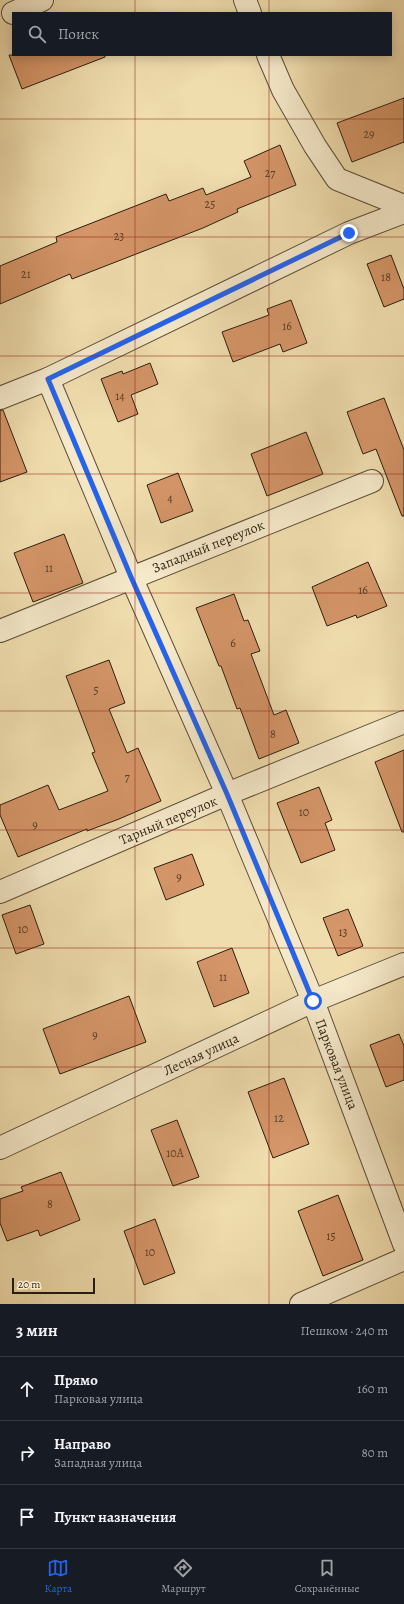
<!DOCTYPE html>
<html lang="ru">
<head>
<meta charset="utf-8">
<style>
	body { margin:0; font-family:Alegreya,serif; background:#242831; color:#f1f3f6 }
	.scale { position:absolute; left:12px; bottom:10px; width:83px; box-sizing:border-box; padding-left:4px; border:2px solid #2b1e10; border-top:0; font-size:11px; line-height:14px; white-space:nowrap; color:#2b1e10; -webkit-text-stroke:3px #f5e9ca; paint-order:stroke }
	.stop { position:absolute; width:12px; height:12px; margin:-9px; border:3px solid #2563eb; border-radius:50%; background:#fff }
	.stop.end { background:#2563eb; border-color:#fff; box-shadow:0 1px 4px #0008 }
	.list { margin:0; padding:0; list-style:none }
	h2 { display:flex; justify-content:space-between; align-items:center; height:52px; margin:0; padding:0 16px; font-size:17px }
	h2 small { font-size:13px; font-weight:400; color:#9ea1a6 }
	.list li { display:grid; grid-template-columns:26px 1fr auto; gap:12px; align-items:center; box-sizing:border-box; height:64px; padding:0 16px; border-top:1px solid #363941 }
	.list b { display:block; font-size:15px; white-space:nowrap }
	.list p { margin:0; font-size:13px; white-space:nowrap; color:#9ea1a6 }
	.list em { font-size:13px; font-style:normal; color:#9ea1a6 }
	.icon { flex:none; width:22px; height:22px; fill:none; stroke:currentColor; stroke-width:2; stroke-linecap:round; stroke-linejoin:round }
	.map { position:relative; flex:none; width:404px; height:1304px; overflow:hidden }
	.search { position:absolute; background:#171b24; box-shadow:0 2px 10px #0003; left:12px; right:12px; top:12px; height:44px; display:flex; align-items:center; gap:10px; box-sizing:border-box; padding:0 14px; border-radius:0px; color:#9ea1a6; font-size:15px }
	.sheet { height:244px; background:#171b24 }
	nav { display:flex; justify-content:space-around; align-items:center; box-sizing:border-box; height:56px; border-top:1px solid #363941; background:#171b24; font-size:11px; color:#9ea1a6 }
	nav a { display:grid; justify-items:center; gap:2px }
	nav .on { color:#2563eb }
	.map>svg:first-child { display:block }
	.building { fill:#d49568; stroke:#2b1e10 }
	.lines { fill:none; stroke-linecap:round; stroke-linejoin:round }
	.minor-casing { stroke:#5c4e38; stroke-width:24 }
	.minor { stroke:#f5e9ca; stroke-width:22 }
	.route { stroke:#2563eb; stroke-width:5 }
	.grid { fill:none; stroke:#8f2418; stroke-width:1; stroke-opacity:0.55 }
	.labels { text-anchor:middle; stroke-width:3.5; stroke-linejoin:round; paint-order:stroke }
	.number-label { font-size:12px; fill:#553c26 }
	.street-label { font-size:14px; fill:#2b1e10; stroke:#f5e9ca }
</style>
</head>
<body>
<div class="map">
<svg width="404" height="1304" viewBox="0 0 404 1304">
	<rect width="100%" height="100%" fill="#f0ddae"/>
	<filter id="stains"><feTurbulence type="fractalNoise" baseFrequency=".005" numOctaves="4"/><feColorMatrix values="0 0 0 0 .2 0 0 0 0 .09 0 0 0 0 .02 0 0 0 .5 -.17"/></filter>
	<radialGradient id="worn" r=".72"><stop offset=".6" stop-color="#630" stop-opacity="0"/><stop offset="1" stop-color="#630" stop-opacity=".3"/></radialGradient>
	<g class="building">
		<path d="M 9,55 L 105,55 L 105,57 L 22,89 Z"/>
		<path d="M 404,98 L 404,142 L 352,162 L 337,123 Z"/>
		<path d="M 280,145 L 296,185 L 237,209 L 238,212 L 203,228 L 72,279 L 70,274 L 0,304 L 0,266 L 57,242 L 56,237 L 166,194 L 169,201 L 203,188 L 206,195 L 251,177 L 244,161 Z"/>
		<path d="M 391,255 L 404,289 L 404,299 L 384,307 L 367,264 Z"/>
		<path d="M 291,300 L 307,343 L 283,352 L 280,344 L 233,362 L 222,332 L 269,315 L 267,309 Z"/>
		<path d="M 150,363 L 158,384 L 131,395 L 138,414 L 118,422 L 101,379 L 122,371 L 123,374 Z"/>
		<path d="M 384,398 L 404,450 L 404,516 L 402,516 L 376,449 L 363,454 L 347,412 Z"/>
		<path d="M 0,410 L 3,410 L 27,472 L 0,482 Z"/>
		<path d="M 306,432 L 323,474 L 267,496 L 251,454 Z"/>
		<path d="M 178,473 L 193,511 L 161,523 L 147,485 Z"/>
		<path d="M 64,534 L 83,583 L 33,602 L 14,553 Z"/>
		<path d="M 368,562 L 387,606 L 357,618 L 356,615 L 327,626 L 312,587 Z"/>
		<path d="M 234,594 L 244,621 L 248,620 L 260,651 L 251,654 L 274,715 L 286,710 L 299,743 L 259,759 L 240,708 L 237,709 L 221,666 L 219,666 L 196,608 Z"/>
		<path d="M 109,660 L 125,703 L 109,709 L 127,753 L 138,748 L 161,801 L 119,819 L 87,831 L 87,829 L 18,857 L 0,815 L 0,805 L 48,785 L 59,810 L 108,791 L 92,753 L 95,752 L 66,676 Z"/>
		<path d="M 404,750 L 404,832 L 402,832 L 375,762 Z"/>
		<path d="M 319,787 L 332,820 L 325,823 L 335,850 L 301,863 L 277,803 Z"/>
		<path d="M 192,854 L 204,885 L 166,900 L 154,868 Z"/>
		<path d="M 30,905 L 44,944 L 16,954 L 2,915 Z"/>
		<path d="M 348,909 L 363,946 L 338,956 L 323,918 Z"/>
		<path d="M 232,948 L 249,993 L 214,1007 L 197,962 Z"/>
		<path d="M 129,996 L 146,1042 L 60,1074 L 43,1029 Z"/>
		<path d="M 399,1034 L 404,1046 L 404,1080 L 386,1087 L 370,1045 Z"/>
		<path d="M 284,1078 L 309,1144 L 273,1158 L 248,1092 Z"/>
		<path d="M 177,1120 L 199,1177 L 173,1186 L 151,1130 Z"/>
		<path d="M 61,1172 L 80,1220 L 40,1236 L 38,1230 L 7,1241 L 0,1223 L 0,1199 L 23,1191 L 21,1187 Z"/>
		<path d="M 338,1195 L 363,1260 L 323,1276 L 298,1211 Z"/>
		<path d="M 155,1219 L 175,1273 L 144,1285 L 124,1231 Z"/>
	</g>
	<g class="lines">
		<defs>
			<g id="minor">
				<path d="M 245,0 L 250,13"/>
				<path d="M 13,13 L 42,0"/>
				<path d="M 268,55 L 283,90 L 315,146 L 337,179 L 404,206"/>
				<path d="M 48,379 L 131,577 L 227,794 L 313,1001 L 404,1244"/>
				<path d="M 0,398 L 48,379 L 349,233 L 404,212"/>
				<path d="M 0,631 L 372,481"/>
				<path d="M 0,892 L 227,794 L 404,722"/>
				<path d="M 0,1148 L 313,1001 L 404,964"/>
				<path d="M 301,1304 L 404,1259"/>
			</g>
		</defs>
		<use href="#minor" class="minor-casing"/>
		<use href="#minor" class="minor"/>
	</g>
	<g class="lines">
		<path class="route" d="M 313,1001 L 227,794 L 131,577 L 48,379 L 349,233"/>
	</g>
	<path class="grid" d="M 135,0 L 135,13M 269,0 L 269,13M 135,55 L 135,1304M 269,55 L 269,1304M 0,119 L 404,119M 0,237 L 404,237M 0,356 L 404,356M 0,474 L 404,474M 0,593 L 404,593M 0,711 L 404,711M 0,830 L 404,830M 0,948 L 404,948M 0,1067 L 404,1067M 0,1185 L 404,1185"/>
	<g class="labels">
		<g class="number-label">
			<text x="369" y="138">29</text>
			<text x="270" y="177">27</text>
			<text x="210" y="208">25</text>
			<text x="119" y="240">23</text>
			<text x="26" y="278">21</text>
			<text x="386" y="281">18</text>
			<text x="287" y="330">16</text>
			<text x="120" y="400">14</text>
			<text x="170" y="502">4</text>
			<text x="49" y="572">11</text>
			<text x="363" y="594">16</text>
			<text x="233" y="647">6</text>
			<text x="96" y="694">5</text>
			<text x="273" y="738">8</text>
			<text x="127" y="781">7</text>
			<text x="304" y="816">10</text>
			<text x="35" y="829">9</text>
			<text x="179" y="881">9</text>
			<text x="23" y="933">10</text>
			<text x="343" y="936">13</text>
			<text x="223" y="981">11</text>
			<text x="95" y="1039">9</text>
			<text x="279" y="1122">12</text>
			<text x="175" y="1157">10А</text>
			<text x="50" y="1208">8</text>
			<text x="331" y="1240">15</text>
			<text x="150" y="1256">10</text>
		</g>
		<g class="street-label">
			<text transform="translate(208 546) rotate(-22)" y="5">Западный переулок</text>
			<text transform="translate(168 820) rotate(-23)" y="5">Тарный переулок</text>
			<text transform="translate(201 1054) rotate(-25)" y="5">Лесная улица</text>
			<text transform="translate(337 1064) rotate(69)" y="5">Парковая улица</text>
		</g>
	</g>
	<rect width="100%" height="100%" filter="url(#stains)"/>
	<rect width="100%" height="100%" fill="url(#worn)"/>
</svg>
<div class="scale">20 m</div>
<div class="stop" style="left:313px;top:1001px"></div>
<div class="stop end" style="left:349px;top:233px"></div>
<div class="search"><svg class="icon" aria-label="search" viewBox="0 0 24 24"><circle cx="10" cy="10" r="6"/><path d="M15 15l6 6"/></svg>Поиск</div>
</div>
<section class="sheet">
<h2>3 мин<small>Пешком · 240 m</small></h2>
<ul class="list">
<li><svg class="icon" aria-label="ahead" viewBox="0 0 24 24"><path d="M12 20V5M6 11l6-6 6 6"/></svg><div><b>Прямо</b><p>Парковая улица</p></div><em>160 m</em></li>
<li><svg class="icon" aria-label="right" viewBox="0 0 24 24"><path d="M7 20v-9h11M14 6l5 5-5 5"/></svg><div><b>Направо</b><p>Западная улица</p></div><em>80 m</em></li>
<li><svg class="icon" aria-label="arrive" viewBox="0 0 24 24"><path d="M6 21V4h12l-3 4 3 4H6"/></svg><div><b>Пункт назначения</b></div></li>
</ul>
</section>
<nav>
<a class="on"><svg class="icon" aria-label="map" viewBox="0 0 24 24"><path d="M3 6l6-2 6 2 6-2v14l-6 2-6-2-6 2zM9 4v14M15 6v14"/></svg>Карта</a>
<a><svg class="icon" aria-label="directions" viewBox="0 0 24 24"><path d="M12 3l9 9-9 9-9-9zM9 14v-3h6M13 9l2 2-2 2"/></svg>Маршрут</a>
<a><svg class="icon" aria-label="saved" viewBox="0 0 24 24"><path d="M7 4h10v16l-5-4-5 4z"/></svg>Сохранённые</a>
</nav>
</body>
</html>
